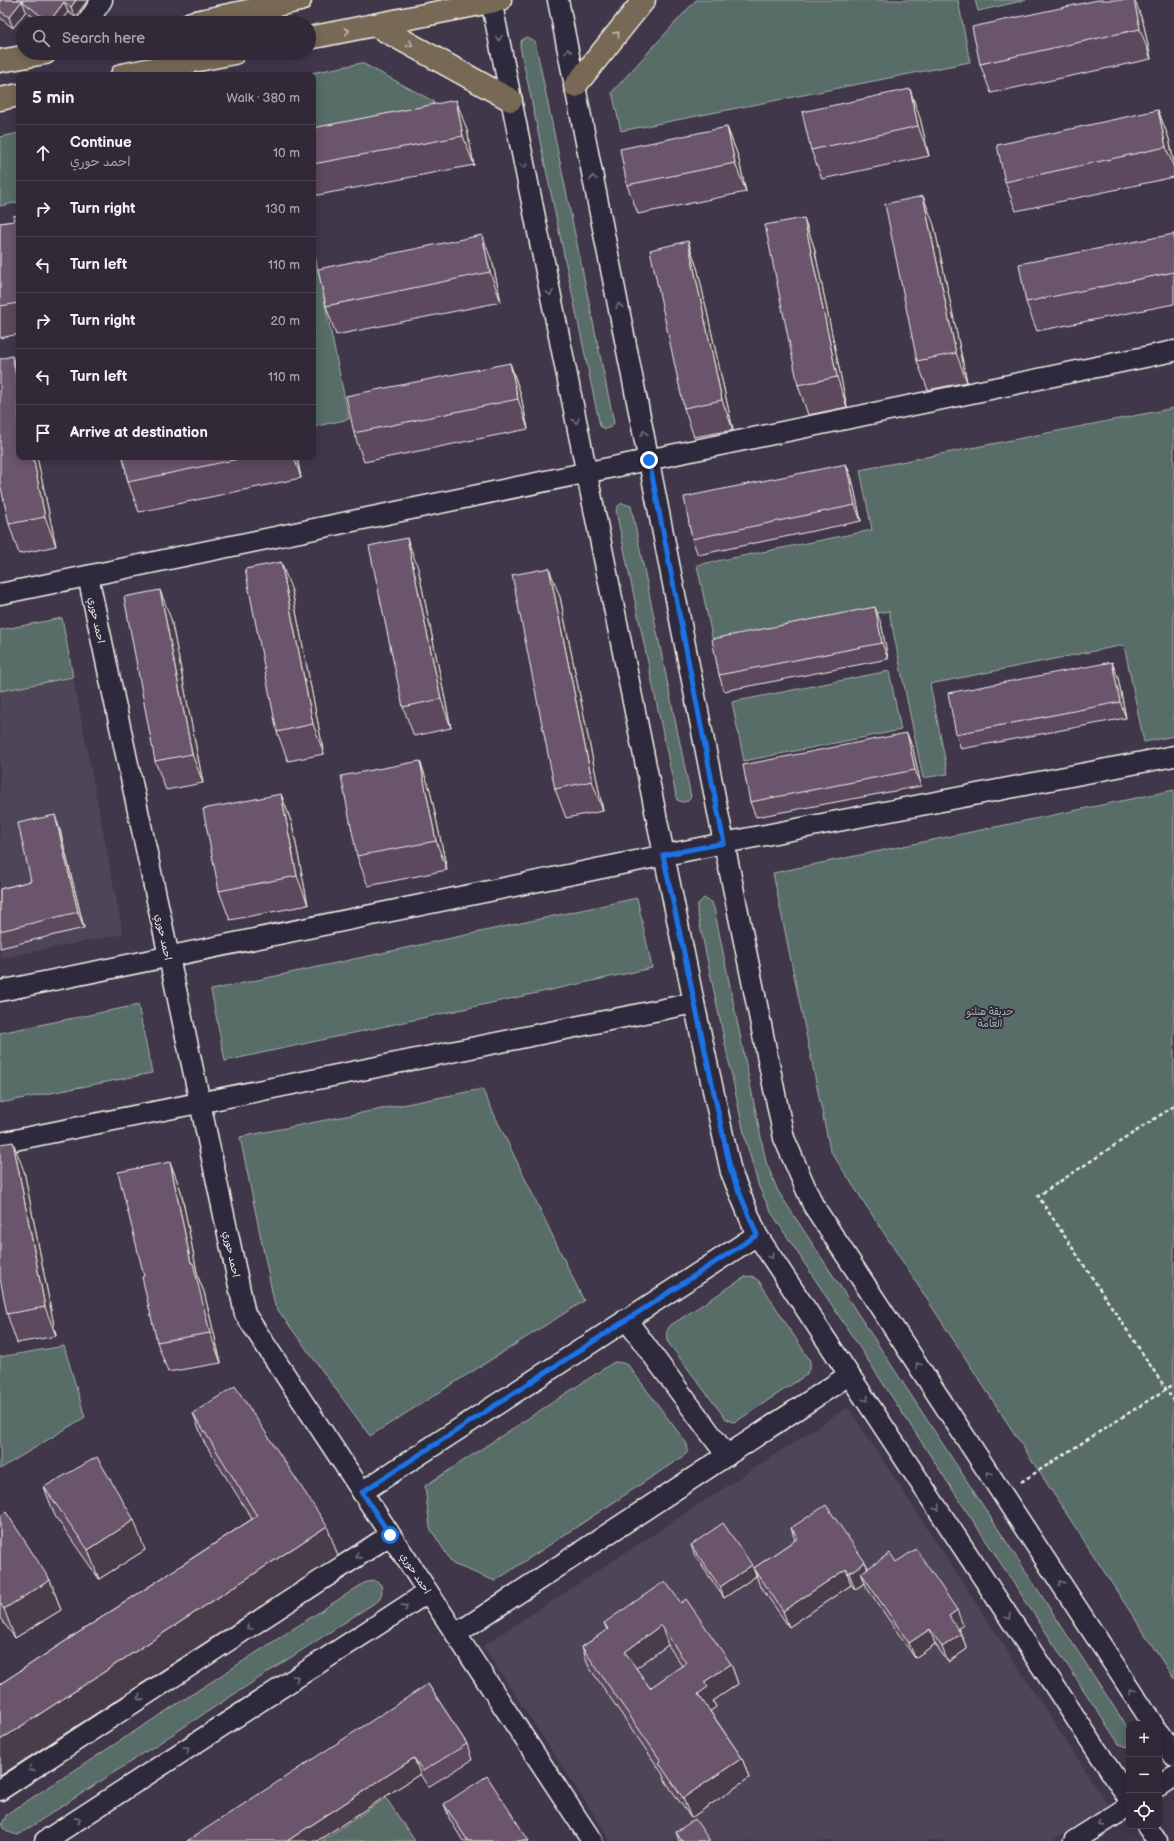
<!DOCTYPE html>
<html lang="en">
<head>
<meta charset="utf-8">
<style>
	body { margin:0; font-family:"Balsamiq Sans","Playpen Sans Arabic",sans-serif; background:#3d3543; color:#f1f3f6 }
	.controls { position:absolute; right:12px; bottom:12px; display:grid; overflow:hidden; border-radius:8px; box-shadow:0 2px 10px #0003 }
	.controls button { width:36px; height:36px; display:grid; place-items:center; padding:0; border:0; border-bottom:1px solid #4c4553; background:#312938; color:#f1f3f6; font:20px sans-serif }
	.stop { position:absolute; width:12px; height:12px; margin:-9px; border:3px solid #1a73e8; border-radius:50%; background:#fff }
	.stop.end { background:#1a73e8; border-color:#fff; box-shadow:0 1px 4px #0008 }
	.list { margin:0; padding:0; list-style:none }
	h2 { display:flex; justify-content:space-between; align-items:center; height:52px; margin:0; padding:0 16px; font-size:17px }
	h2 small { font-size:13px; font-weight:400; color:#a8a6ae }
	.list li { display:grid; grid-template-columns:26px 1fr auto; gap:12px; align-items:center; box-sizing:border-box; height:56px; padding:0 16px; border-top:1px solid #4c4553 }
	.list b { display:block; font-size:15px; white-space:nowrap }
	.list p { margin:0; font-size:13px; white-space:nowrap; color:#a8a6ae }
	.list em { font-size:13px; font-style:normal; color:#a8a6ae }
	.icon { flex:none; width:22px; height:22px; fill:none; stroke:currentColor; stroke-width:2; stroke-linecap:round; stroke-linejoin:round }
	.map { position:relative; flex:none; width:1174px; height:1841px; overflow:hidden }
	.search { position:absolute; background:#312938; box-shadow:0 2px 10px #0003; left:16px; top:16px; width:300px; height:44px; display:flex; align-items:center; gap:10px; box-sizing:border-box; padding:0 14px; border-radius:22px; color:#a8a6ae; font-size:15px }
	.panel { position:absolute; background:#312938; box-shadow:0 2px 10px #0003; left:16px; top:72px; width:300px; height:388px; border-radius:8px }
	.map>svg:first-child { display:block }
	.built { fill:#504458 }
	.green { fill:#586d67; stroke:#a6afa8 }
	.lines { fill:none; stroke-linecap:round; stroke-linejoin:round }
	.minor-casing { stroke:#f4f1e8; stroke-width:23 }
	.primary-casing { stroke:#f4f1e8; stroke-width:25 }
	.path { stroke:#f4f1e8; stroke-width:2.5; stroke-dasharray:4 3; stroke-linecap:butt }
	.minor { stroke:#2f2a3d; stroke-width:20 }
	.primary { stroke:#776954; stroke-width:22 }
	.wall { fill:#5b495d; stroke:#f4f1e8; fill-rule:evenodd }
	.shaded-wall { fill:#4a3c4c; stroke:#f4f1e8 }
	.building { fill:#6a556c; stroke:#f4f1e8; fill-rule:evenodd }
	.oneway { stroke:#c2bbad }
	.oneway2 { stroke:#747079 }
	.route { stroke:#1a73e8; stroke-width:5 }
	.labels { text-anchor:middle; stroke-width:4; stroke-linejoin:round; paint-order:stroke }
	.street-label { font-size:10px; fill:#f4f1e8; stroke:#2f2a3d }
	.park-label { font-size:10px; fill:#aeb6ae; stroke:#2f2a3d }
</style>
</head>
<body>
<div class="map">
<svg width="1174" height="1841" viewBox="0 0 1174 1841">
	<rect width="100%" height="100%" fill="#41374b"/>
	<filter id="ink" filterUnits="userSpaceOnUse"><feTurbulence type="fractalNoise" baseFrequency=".025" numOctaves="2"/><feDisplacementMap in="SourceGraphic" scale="8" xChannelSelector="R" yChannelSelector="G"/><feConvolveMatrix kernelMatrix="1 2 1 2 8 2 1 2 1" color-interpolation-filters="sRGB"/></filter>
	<g filter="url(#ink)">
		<g class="built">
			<path d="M 73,677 L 123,934 L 0,958 L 0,691 Z"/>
			<path d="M 848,1407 L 1108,1805 L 1051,1841 L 611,1841 L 483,1646 Z"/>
		</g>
		<g class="green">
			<path d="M 696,0 L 958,0 L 970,62 L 621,131 L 612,92 Z"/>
			<path d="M 975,0 L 1026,0 L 978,11 Z"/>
			<path d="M 526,37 L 535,41 L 614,423 L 611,427 L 605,429 L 600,426 L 520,46 L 521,41 Z"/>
			<path d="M 362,63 L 433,101 L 437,116 L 313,142 L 313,75 L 301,75 Z"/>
			<path d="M 19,133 L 19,202 L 0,206 L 0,137 Z"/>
			<path d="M 313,246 L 349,419 L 313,427 Z"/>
			<path d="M 1174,408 L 1174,736 L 1144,742 L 1124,645 L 930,684 L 948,774 L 923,778 L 889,611 L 714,646 L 697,565 L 872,530 L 860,470 Z"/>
			<path d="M 622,503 L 631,506 L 691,797 L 688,801 L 682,802 L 677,800 L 616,511 L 618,506 Z"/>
			<path d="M 62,618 L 73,677 L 0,691 L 0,630 Z"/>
			<path d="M 889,671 L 901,730 L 744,761 L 732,702 Z"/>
			<path d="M 1174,790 L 1174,1679 L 830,1150 L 773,873 Z"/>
			<path d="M 637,898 L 652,968 L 225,1061 L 211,990 Z"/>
			<path d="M 704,898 L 712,903 L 714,908 L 766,1162 L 778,1191 L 1129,1730 L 1129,1745 L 1127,1747 L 1119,1744 L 771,1212 L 759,1187 L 745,1138 L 697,911 L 697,905 Z"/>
			<path d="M 138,1005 L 152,1073 L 0,1103 L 0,1033 Z"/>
			<path d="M 482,1089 L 584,1301 L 370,1436 L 275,1306 L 240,1137 Z"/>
			<path d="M 752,1276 L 759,1281 L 810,1361 L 810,1367 L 806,1375 L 737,1421 L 732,1422 L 725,1418 L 667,1341 C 666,1335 666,1330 671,1325 L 745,1277 Z"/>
			<path d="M 64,1346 L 85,1417 L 0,1469 L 0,1357 Z"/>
			<path d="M 614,1362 L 623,1363 L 628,1365 L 687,1444 L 688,1451 L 685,1455 L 495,1581 L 453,1564 L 430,1528 L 425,1486 Z"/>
			<path d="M 374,1580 L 381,1585 L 382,1592 L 379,1600 L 18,1835 C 10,1833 5,1832 2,1824 L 7,1814 L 364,1583 Z"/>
			<path d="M 386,1798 L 415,1841 L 321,1841 Z"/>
		</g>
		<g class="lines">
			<defs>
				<g id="minor">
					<path d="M 491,0 L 694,1003 L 731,1172 L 757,1235 L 1129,1799"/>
					<path d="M 558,0 L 724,843 L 784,1138 L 813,1205 L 1153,1724"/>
					<path d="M 87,23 L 102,0"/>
					<path d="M 88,576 L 245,1314 L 592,1841"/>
					<path d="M 0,594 L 1174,351"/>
					<path d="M 0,991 L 724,843 L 1174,756"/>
					<path d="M 0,1143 L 694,1003"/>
					<path d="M 626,1319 L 727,1456"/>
					<path d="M 362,1492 L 757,1235"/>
					<path d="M 456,1634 L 849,1375"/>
					<path d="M 1159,1733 L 1174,1756"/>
					<path d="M 1159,1786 L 1174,1776"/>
					<path d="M 0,1790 L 390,1535"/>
					<path d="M 1147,1826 L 1157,1841"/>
					<path d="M 45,1841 L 428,1592"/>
					<path d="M 1074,1841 L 1129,1806"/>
				</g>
				<g id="primary">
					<path d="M 191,23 L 300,0"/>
					<path d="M 375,25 L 511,100"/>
					<path d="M 309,38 L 500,0"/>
					<path d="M 0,61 L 45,53"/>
					<path d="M 122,75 L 234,53"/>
					<path d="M 575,86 L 644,0"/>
					<path d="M 0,99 L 19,95"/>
				</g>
			</defs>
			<use href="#minor" class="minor-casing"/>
			<use href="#primary" class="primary-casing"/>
			<g class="path">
				<path d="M 1174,1106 L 1038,1196 L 1174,1401"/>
				<path d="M 1021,1482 L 1174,1384"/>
			</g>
			<use href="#minor" class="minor"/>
			<use href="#primary" class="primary"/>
		</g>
		<g class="wall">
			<path d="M 0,0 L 88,0 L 75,17 L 68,12 L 59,23 L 41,23 L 26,11 L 13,28 L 0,18 Z"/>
			<path d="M 1143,22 L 1151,59 L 991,93 L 980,64 Z"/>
			<path d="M 1158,110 L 1169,139 L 1174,163 L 1174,177 L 1016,211 L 1005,182 Z"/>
			<path d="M 920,118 L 929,156 L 822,179 L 811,150 Z"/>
			<path d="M 727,127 L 738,156 L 746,192 L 638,214 L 627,185 Z"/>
			<path d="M 313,128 L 467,130 L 474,165 L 313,196 Z"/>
			<path d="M 19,215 L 19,334 L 0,338 L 0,223 L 14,221 Z"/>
			<path d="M 804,218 L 814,247 L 847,407 L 808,415 L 798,385 Z"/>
			<path d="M 934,225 L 967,382 L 928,390 L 917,361 Z"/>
			<path d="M 1174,234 L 1174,304 L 1037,331 L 1026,302 Z"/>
			<path d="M 688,241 L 698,271 L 733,430 L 694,437 L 684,408 Z"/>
			<path d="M 493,264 L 501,302 L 336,335 L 326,306 Z"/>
			<path d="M 510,363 L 520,392 L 528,429 L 364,462 L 354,433 Z"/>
			<path d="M 19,457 L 37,457 L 56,546 L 19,554 L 9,524 Z"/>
			<path d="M 123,457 L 297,457 L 301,478 L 139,512 L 128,482 Z"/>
			<path d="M 846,464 L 852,479 L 861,521 L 698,555 L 692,539 Z"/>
			<path d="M 418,568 L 451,728 L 414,736 L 403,707 Z"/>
			<path d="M 292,591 L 324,754 L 288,761 L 277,732 Z"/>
			<path d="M 560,597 L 603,811 L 566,818 L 555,789 Z"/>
			<path d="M 171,619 L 203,783 L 166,790 L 155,761 Z"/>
			<path d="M 881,623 L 888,659 L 724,691 L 719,675 Z"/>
			<path d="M 1118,678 L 1126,718 L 961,749 L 956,734 Z"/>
			<path d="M 913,749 L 921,786 L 756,817 L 750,802 Z"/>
			<path d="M 420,761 L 430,790 L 447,870 L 368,886 L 357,856 Z"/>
			<path d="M 281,794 L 292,824 L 308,905 L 230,920 L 219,891 Z"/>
			<path d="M 60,830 L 84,928 L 0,948 L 0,889 L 31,881 Z"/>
			<path d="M 170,1162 L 181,1191 L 198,1277 L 204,1292 L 221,1363 L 168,1372 L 157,1342 L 144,1276 Z"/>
			<path d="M 24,1171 L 56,1336 L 17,1343 L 7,1314 Z"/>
			<path d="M 193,1413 L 338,1556 L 0,1776 L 0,1684 L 252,1519 L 204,1442 Z"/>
			<path d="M 44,1487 L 145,1550 L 99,1579 L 55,1516 Z"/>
			<path d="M 0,1516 L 50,1580 L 61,1610 L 15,1638 L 0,1618 Z"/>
			<path d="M 791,1528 L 865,1562 L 868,1568 L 896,1562 L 963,1625 L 958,1628 L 961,1634 L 967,1649 L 948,1662 L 935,1644 L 915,1658 L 867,1588 L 865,1583 L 855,1589 L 851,1585 L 789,1627 L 759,1584 L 754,1568 L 795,1540 Z"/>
			<path d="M 691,1545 L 752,1565 L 756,1576 L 724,1598 L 695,1556 Z"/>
			<path d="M 681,1603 L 731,1664 L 738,1684 L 713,1701 L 716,1707 L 710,1711 L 742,1758 L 749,1778 L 691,1818 L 666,1782 L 662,1773 L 589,1667 L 582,1647 L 607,1630 L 604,1623 ZM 668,1645 L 682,1666 L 650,1688 L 636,1668 Z"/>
			<path d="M 428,1684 L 467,1744 L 472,1760 L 428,1787 L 420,1774 L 317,1841 Z"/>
			<path d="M 444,1804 L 529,1841 L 463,1841 L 450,1820 Z"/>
			<path d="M 676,1832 L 710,1841 L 679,1841 Z"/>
		</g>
		<g class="shaded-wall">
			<path d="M 76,0 L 88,0 L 75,17 L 71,7 Z"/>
			<path d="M 1134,0 L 1135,0 L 1143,22 L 1151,59 L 1140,29 Z"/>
			<path d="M 22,1 L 26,11 L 13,28 L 9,17 Z"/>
			<path d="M 64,2 L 68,12 L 59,23 L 49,23 L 49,22 Z"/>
			<path d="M 910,89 L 920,118 L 929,156 L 918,126 Z"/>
			<path d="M 456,100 L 467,130 L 474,165 L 463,136 Z"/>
			<path d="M 1158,110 L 1169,139 L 1174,163 L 1174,168 L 1166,147 Z"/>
			<path d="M 727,127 L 738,156 L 746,192 L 735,163 Z"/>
			<path d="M 923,196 L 934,225 L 967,382 L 956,353 Z"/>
			<path d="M 804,218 L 814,247 L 847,407 L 837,377 Z"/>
			<path d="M 482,235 L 493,264 L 501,302 L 490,272 Z"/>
			<path d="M 688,241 L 698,271 L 733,430 L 722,400 Z"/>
			<path d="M 12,356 L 19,375 L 19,390 Z"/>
			<path d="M 510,363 L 520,392 L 528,429 L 518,399 Z"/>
			<path d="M 33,457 L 37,457 L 56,546 L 45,517 Z"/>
			<path d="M 294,457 L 297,457 L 301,478 Z"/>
			<path d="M 846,464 L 852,479 L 861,521 L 855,505 Z"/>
			<path d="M 407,538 L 418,568 L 451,728 L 441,699 Z"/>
			<path d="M 281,562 L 292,591 L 324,754 L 313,724 Z"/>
			<path d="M 549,568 L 560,597 L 603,811 L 592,781 Z"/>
			<path d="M 160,590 L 171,619 L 203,783 L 192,754 Z"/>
			<path d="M 875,607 L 881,623 L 888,659 L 882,643 Z"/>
			<path d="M 1112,662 L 1118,678 L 1126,718 L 1120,702 Z"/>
			<path d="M 907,733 L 913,749 L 921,786 L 915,770 Z"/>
			<path d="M 420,761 L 430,790 L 447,870 L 436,841 Z"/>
			<path d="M 281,794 L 292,824 L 308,905 L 297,876 Z"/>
			<path d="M 55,815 L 60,830 L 84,928 L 78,912 Z"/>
			<path d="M 13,1142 L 24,1171 L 56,1336 L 45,1307 Z"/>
			<path d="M 170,1162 L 181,1191 L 198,1277 L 204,1292 L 221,1363 L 210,1333 L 191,1263 Z"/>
			<path d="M 134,1520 L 145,1550 L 99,1579 L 88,1550 Z"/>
			<path d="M 327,1526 L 338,1556 L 0,1776 L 0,1740 Z"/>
			<path d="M 865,1562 L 871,1578 L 861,1573 L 865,1583 L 855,1589 L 849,1573 Z"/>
			<path d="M 752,1565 L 756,1576 L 724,1598 L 720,1587 Z"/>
			<path d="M 846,1569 L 851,1585 L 789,1627 L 783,1611 Z"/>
			<path d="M 50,1580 L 61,1610 L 15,1638 L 4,1609 Z"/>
			<path d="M 957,1610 L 963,1625 L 954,1631 L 949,1616 Z"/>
			<path d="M 661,1625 L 668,1645 L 632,1671 L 625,1652 Z"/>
			<path d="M 930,1629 L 935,1644 L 915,1658 L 909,1643 Z"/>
			<path d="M 961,1634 L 967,1649 L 948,1662 L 942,1647 Z"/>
			<path d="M 731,1664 L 738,1684 L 713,1701 L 716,1707 L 706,1714 L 698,1694 L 704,1682 Z"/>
			<path d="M 414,1758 L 420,1774 L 317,1841 L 287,1841 Z"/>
			<path d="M 742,1758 L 749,1778 L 691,1818 L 683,1798 Z"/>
		</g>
		<g class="building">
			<path d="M 0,0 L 76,0 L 71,7 L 64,2 L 49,22 L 22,1 L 9,17 L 0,11 Z"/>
			<path d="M 1098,0 L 1134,0 L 1140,29 L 980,64 L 972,27 Z"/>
			<path d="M 910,89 L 918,126 L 811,150 L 802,112 Z"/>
			<path d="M 456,100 L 463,136 L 313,164 L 313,128 Z"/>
			<path d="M 1158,110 L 1166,147 L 1005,182 L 997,145 Z"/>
			<path d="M 727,127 L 735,163 L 627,185 L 620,149 Z"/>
			<path d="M 923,196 L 956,353 L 917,361 L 885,204 Z"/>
			<path d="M 19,215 L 19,303 L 0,306 L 0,223 L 14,221 L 13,216 Z"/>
			<path d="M 804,218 L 837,377 L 798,385 L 765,225 Z"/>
			<path d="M 1174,234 L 1174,272 L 1026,302 L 1019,264 Z"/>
			<path d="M 482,235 L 490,272 L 326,306 L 318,269 Z"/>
			<path d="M 688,241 L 722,400 L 684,408 L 650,250 Z"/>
			<path d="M 12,356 L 19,390 L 19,457 L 33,457 L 45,517 L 9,524 L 0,483 L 0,359 Z"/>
			<path d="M 510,363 L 518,399 L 354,433 L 346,396 Z"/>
			<path d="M 123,457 L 248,457 L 128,482 Z"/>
			<path d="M 846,464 L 855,505 L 692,539 L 684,497 Z"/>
			<path d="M 407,538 L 441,699 L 403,707 L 369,546 Z"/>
			<path d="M 281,562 L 313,724 L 277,732 L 245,569 Z"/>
			<path d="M 549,568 L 592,781 L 555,789 L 512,575 Z"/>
			<path d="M 160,590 L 192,754 L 155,761 L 124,597 Z"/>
			<path d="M 875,607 L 882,643 L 719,675 L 712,639 Z"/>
			<path d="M 1112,662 L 1120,702 L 956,734 L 948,693 Z"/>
			<path d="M 907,733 L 915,770 L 750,802 L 743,765 Z"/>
			<path d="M 420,761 L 436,841 L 357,856 L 341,776 Z"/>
			<path d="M 281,794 L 297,876 L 219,891 L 203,809 Z"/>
			<path d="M 55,815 L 78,912 L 0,931 L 0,889 L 31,881 L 18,823 Z"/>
			<path d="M 13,1142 L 45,1307 L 7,1314 L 0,1278 L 0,1144 Z"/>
			<path d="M 170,1162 L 191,1263 L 193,1263 L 210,1333 L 157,1342 L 142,1277 L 144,1276 L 118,1172 Z"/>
			<path d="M 235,1386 L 327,1526 L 0,1740 L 0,1684 L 257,1516 L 193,1413 Z"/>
			<path d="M 97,1457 L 134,1520 L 88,1550 L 44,1487 Z"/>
			<path d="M 826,1505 L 865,1562 L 849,1573 L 846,1569 L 783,1611 L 754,1568 L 798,1538 L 791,1528 Z"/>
			<path d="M 6,1512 L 50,1580 L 4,1609 L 0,1603 L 0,1516 Z"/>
			<path d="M 723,1523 L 752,1565 L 720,1587 L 691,1545 Z"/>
			<path d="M 916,1549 L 957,1610 L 949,1616 L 961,1634 L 942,1647 L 930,1629 L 909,1643 L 861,1573 L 890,1553 L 896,1562 Z"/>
			<path d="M 665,1581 L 681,1603 L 686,1599 L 731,1664 L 704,1682 L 708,1687 L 698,1694 L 742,1758 L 683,1798 L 659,1763 L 661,1761 L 582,1647 L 608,1629 L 604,1623 ZM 661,1625 L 686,1663 L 650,1688 L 625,1652 Z"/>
			<path d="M 428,1684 L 467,1744 L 423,1771 L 414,1758 L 287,1841 L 187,1841 Z"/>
			<path d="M 487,1776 L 529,1841 L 468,1841 L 444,1804 Z"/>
			<path d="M 695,1819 L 710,1841 L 682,1841 L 676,1832 Z"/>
		</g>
		<defs><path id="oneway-chevron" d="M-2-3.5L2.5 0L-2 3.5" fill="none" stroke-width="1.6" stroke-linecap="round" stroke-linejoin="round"/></defs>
		<g class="oneway">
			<use href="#oneway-chevron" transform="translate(347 31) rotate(-11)"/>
			<use href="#oneway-chevron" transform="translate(617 34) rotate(-51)"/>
			<use href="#oneway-chevron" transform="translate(410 44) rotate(29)"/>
		</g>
		<g class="oneway2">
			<use href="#oneway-chevron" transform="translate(499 38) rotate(79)"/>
			<use href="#oneway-chevron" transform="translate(568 51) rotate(-101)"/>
			<use href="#oneway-chevron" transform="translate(524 166) rotate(79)"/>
			<use href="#oneway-chevron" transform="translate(593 178) rotate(-101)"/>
			<use href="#oneway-chevron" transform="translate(550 293) rotate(79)"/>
			<use href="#oneway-chevron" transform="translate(619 306) rotate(-101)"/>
			<use href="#oneway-chevron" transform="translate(576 421) rotate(79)"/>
			<use href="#oneway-chevron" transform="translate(644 433) rotate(-101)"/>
			<use href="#oneway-chevron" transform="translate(771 1256) rotate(57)"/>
			<use href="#oneway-chevron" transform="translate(918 1365) rotate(-123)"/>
			<use href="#oneway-chevron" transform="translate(866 1399) rotate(57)"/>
			<use href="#oneway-chevron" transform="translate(989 1474) rotate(-123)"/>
			<use href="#oneway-chevron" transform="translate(937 1508) rotate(57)"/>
			<use href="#oneway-chevron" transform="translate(358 1556) rotate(147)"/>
			<use href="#oneway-chevron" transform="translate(1061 1583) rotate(-123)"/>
			<use href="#oneway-chevron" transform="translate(405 1607) rotate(-33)"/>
			<use href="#oneway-chevron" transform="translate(1009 1617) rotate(57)"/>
			<use href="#oneway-chevron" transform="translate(249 1627) rotate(147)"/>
			<use href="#oneway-chevron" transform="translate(296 1678) rotate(-33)"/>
			<use href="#oneway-chevron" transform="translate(1132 1691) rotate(-123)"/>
			<use href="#oneway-chevron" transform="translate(140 1698) rotate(147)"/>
			<use href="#oneway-chevron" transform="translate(187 1749) rotate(-33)"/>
			<use href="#oneway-chevron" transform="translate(31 1769) rotate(147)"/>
			<use href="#oneway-chevron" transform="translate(78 1820) rotate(-33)"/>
			<use href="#oneway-chevron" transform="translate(1101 1824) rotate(148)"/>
		</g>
	</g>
	<g class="lines" filter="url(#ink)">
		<path class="route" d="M 390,1535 L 362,1492 L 757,1235 L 731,1172 L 663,855 L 724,843 L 649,460"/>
	</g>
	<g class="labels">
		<g class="street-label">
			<text transform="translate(97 620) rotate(78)" y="4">احمد حوري</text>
			<text transform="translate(164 937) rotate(78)" y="4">احمد حوري</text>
			<text transform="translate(232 1254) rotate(78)" y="4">احمد حوري</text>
			<text transform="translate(416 1573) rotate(57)" y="4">احمد حوري</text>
		</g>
		<g class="park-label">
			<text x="990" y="1015">حديقة هنلنو<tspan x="990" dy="12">العامة</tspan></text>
		</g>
	</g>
</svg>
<div class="controls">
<button>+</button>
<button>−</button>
<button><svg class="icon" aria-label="locate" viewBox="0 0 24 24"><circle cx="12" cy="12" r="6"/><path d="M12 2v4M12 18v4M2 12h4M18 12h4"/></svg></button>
</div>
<div class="stop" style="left:390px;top:1535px"></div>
<div class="stop end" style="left:649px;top:460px"></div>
<div class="search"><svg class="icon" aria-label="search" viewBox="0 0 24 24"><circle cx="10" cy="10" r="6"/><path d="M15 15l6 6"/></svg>Search here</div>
<section class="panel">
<h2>5 min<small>Walk · 380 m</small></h2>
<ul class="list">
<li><svg class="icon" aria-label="ahead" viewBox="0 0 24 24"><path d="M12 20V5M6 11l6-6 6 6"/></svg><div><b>Continue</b><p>احمد حوري</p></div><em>10 m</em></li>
<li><svg class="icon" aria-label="right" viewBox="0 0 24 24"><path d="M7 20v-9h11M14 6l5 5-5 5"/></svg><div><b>Turn right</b></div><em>130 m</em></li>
<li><svg class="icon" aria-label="left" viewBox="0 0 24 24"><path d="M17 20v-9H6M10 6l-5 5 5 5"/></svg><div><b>Turn left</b></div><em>110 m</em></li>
<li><svg class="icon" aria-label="right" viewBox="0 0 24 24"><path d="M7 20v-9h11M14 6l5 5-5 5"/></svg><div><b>Turn right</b></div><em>20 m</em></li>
<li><svg class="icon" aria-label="left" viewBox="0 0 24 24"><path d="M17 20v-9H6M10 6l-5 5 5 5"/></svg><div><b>Turn left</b></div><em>110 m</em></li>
<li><svg class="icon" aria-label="arrive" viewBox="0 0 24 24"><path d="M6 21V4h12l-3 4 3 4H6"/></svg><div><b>Arrive at destination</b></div></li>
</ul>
</section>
</div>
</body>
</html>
